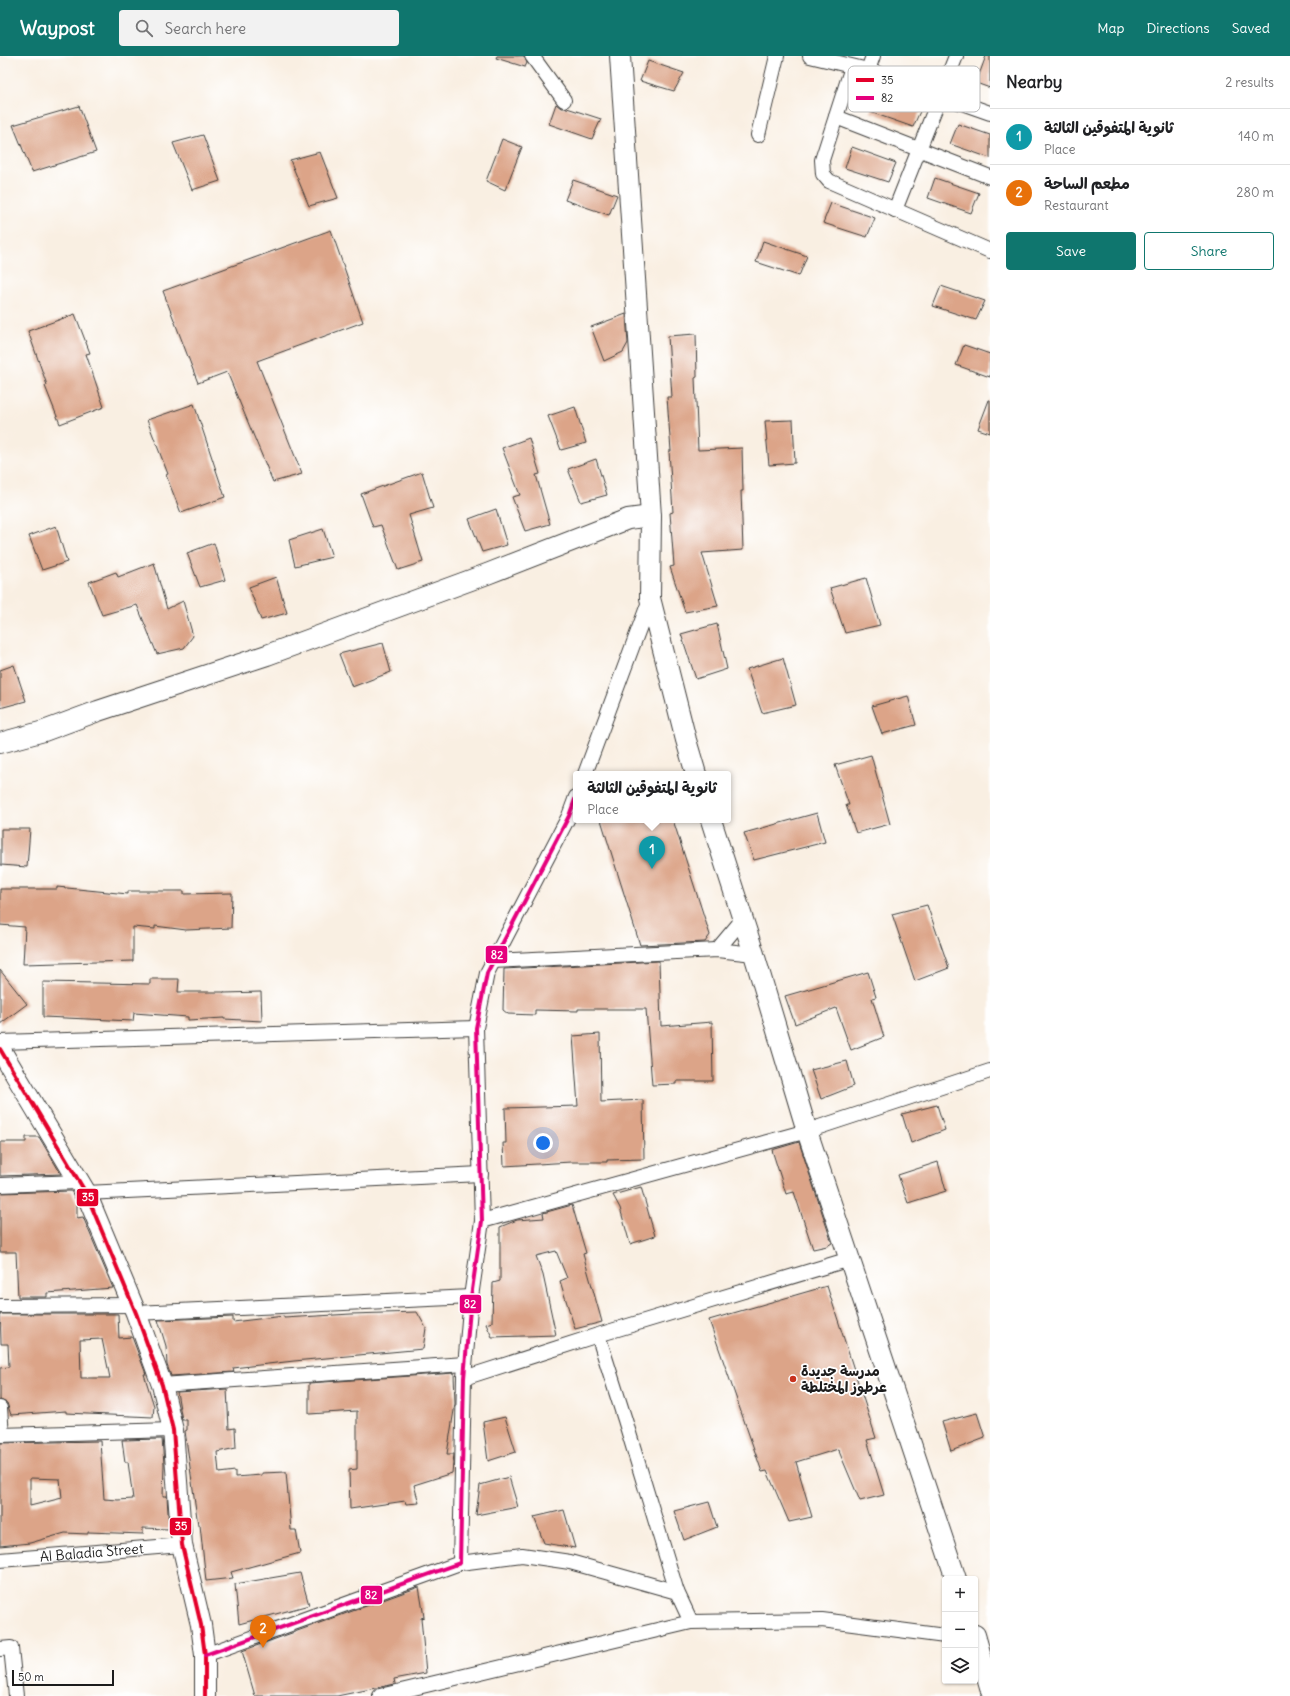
<!DOCTYPE html>
<html lang="en">
<head>
<meta charset="utf-8">
<style>
	body { margin:0; font-family:Delius,"Playpen Sans Arabic",sans-serif; background:#f2f2f2; color:#202124 }
	.controls { position:absolute; right:12px; bottom:12px; display:grid; overflow:hidden; border-radius:4px; box-shadow:0 1px 3px #0004 }
	.controls button { width:36px; height:36px; display:grid; place-items:center; padding:0; border:0; border-bottom:1px solid #e0e0e0; background:#fff; color:#202124; font:20px sans-serif }
	.scale { position:absolute; left:12px; bottom:10px; width:102px; box-sizing:border-box; padding-left:4px; border:2px solid #1c1c1c; border-top:0; font-size:11px; line-height:14px; white-space:nowrap; color:#1c1c1c; -webkit-text-stroke:3px #fff; paint-order:stroke }
	.you { position:absolute; left:543px; top:1087px; width:14px; height:14px; margin:-10px; border:3px solid #fff; border-radius:50%; background:#1a73e8; box-shadow:0 0 0 6px #1a73e833 }
	.badge { display:grid; place-items:center; width:26px; height:26px; border-radius:50%; background:#0f766e; color:#fff; font-size:13px; font-weight:700 }
	.pin { position:absolute; translate:-50% -33px; filter:drop-shadow(0 1px 2px #0008) }
	.pin::after { content:''; position:absolute; top:21px; width:14px; height:12px; background:inherit; clip-path:polygon(0 0,100% 0,50% 100%) }
	.popup { position:absolute; left:573px; top:715px; width:158px; height:52px; box-sizing:border-box; display:grid; place-content:center; border-radius:4px; background:#fff; filter:drop-shadow(0 1px 3px #0005); font-size:13px; white-space:nowrap; color:#757577 }
	.popup b { font-size:15px; color:#202124 }
	.popup::after { content:''; position:absolute; left:50%; top:100%; margin-left:-8px; border:8px solid transparent; border-top-color:#fff }
	.list { margin:0; padding:0; list-style:none }
	h2 { display:flex; justify-content:space-between; align-items:center; height:52px; margin:0; padding:0 16px; font-size:17px }
	h2 small { font-size:13px; font-weight:400; color:#757577 }
	.list li { display:grid; grid-template-columns:26px 1fr auto; gap:12px; align-items:center; box-sizing:border-box; height:56px; padding:0 16px; border-top:1px solid #e0e0e0 }
	.list b { display:block; font-size:15px; white-space:nowrap }
	.list p { margin:0; font-size:13px; white-space:nowrap; color:#757577 }
	.list em { font-size:13px; font-style:normal; color:#757577 }
	.actions { display:flex; gap:8px; padding:12px 16px }
	.actions a { flex:1; padding:9px 0; border:1px solid #0f766e; border-radius:4px; text-align:center; font-size:14px; color:#0f766e }
	.actions .main { background:#0f766e; color:#fff }
	.icon { flex:none; width:22px; height:22px; fill:none; stroke:currentColor; stroke-width:2; stroke-linecap:round; stroke-linejoin:round }
	.map { position:relative; flex:none; width:990px; height:1640px; overflow:hidden }
	header { display:flex; align-items:center; gap:24px; box-sizing:border-box; height:56px; padding:0 20px; background:#0f766e; color:#fff }
	header strong { font-size:19px }
	nav { display:flex; gap:22px; margin-inline-start:auto; font-size:14px }
	.search { width:280px; height:36px; background:#f2f2f2; display:flex; align-items:center; gap:10px; box-sizing:border-box; padding:0 14px; border-radius:4px; color:#757577; font-size:15px }
	main { display:flex }
	aside { flex:1; background:#fff }
	.map>svg:first-child { display:block }
	.building { fill:#dca488; fill-rule:evenodd }
	.lines { fill:none; stroke-linecap:round; stroke-linejoin:round }
	.street-casing { stroke:#3d3c3a; stroke-width:16 }
	.secondary-casing { stroke:#3d3c3a; stroke-width:22 }
	.street { stroke:#fff; stroke-width:14 }
	.secondary { stroke:#fff; stroke-width:20 }
	.bus-1-casing { stroke:#fff; stroke-width:7 }
	.bus-2-casing { stroke:#fff; stroke-width:7 }
	.bus-1 { stroke:#e4002b; stroke-width:4 }
	.bus-2 { stroke:#e5007d; stroke-width:4 }
	.poi-dot { fill:#c8321e; stroke:#fff; stroke-width:1.5 }
	.labels { text-anchor:middle; stroke-width:3.5; stroke-linejoin:round; paint-order:stroke }
	.poi-label { font-size:14px; font-weight:bold; fill:#1c1c1c; stroke:#fff; text-anchor:start }
	.street-label { font-size:14px; fill:#1c1c1c; stroke:#fff }
	.key { fill:#fff; stroke:#bbb; stroke-width:1 }
	.key-label { font-size:11px; fill:#1c1c1c }
	.line-badge { stroke:#fff; stroke-width:1.5 }
	.badge-label { font-size:11px; text-anchor:middle; font-weight:bold; fill:#fff }
</style>
</head>
<body>
<header>
<strong>Waypost</strong>
<div class="search"><svg class="icon" aria-label="search" viewBox="0 0 24 24"><circle cx="10" cy="10" r="6"/><path d="M15 15l6 6"/></svg>Search here</div>
<nav><a>Map</a><a>Directions</a><a>Saved</a></nav>
</header>
<main>
<div class="map">
<svg width="990" height="1640" viewBox="0 0 990 1640">
	<rect width="100%" height="100%" fill="#fff"/>
	<filter id="ink" filterUnits="userSpaceOnUse"><feTurbulence type="fractalNoise" baseFrequency=".025" numOctaves="2"/><feDisplacementMap in="SourceGraphic" scale="8" xChannelSelector="R" yChannelSelector="G"/><feConvolveMatrix kernelMatrix="1 2 1 2 8 2 1 2 1" color-interpolation-filters="sRGB"/></filter>
	<filter id="wash" filterUnits="userSpaceOnUse"><feTurbulence type="fractalNoise" baseFrequency=".012" numOctaves="4" result="noise"/><feDisplacementMap in="SourceGraphic" scale="16" xChannelSelector="R" yChannelSelector="G"/><feGaussianBlur stdDeviation="0.9" result="paint"/><feColorMatrix in="noise" values="0 0 0 0 0 0 0 0 0 0 0 0 0 0 0 0 0 1.4 0 .05"/><feComposite in="paint" operator="in"/></filter>
	<g filter="url(#wash)">
		<rect width="100%" height="100%" fill="#f9efe2"/>
		<g id="blocks">
			<g class="building">
				<path d="M 497,0 L 524,0 L 527,7 L 525,11 L 496,2 Z"/>
				<path d="M 986,0 L 990,0 L 990,32 L 976,27 Z"/>
				<path d="M 648,5 L 684,17 L 674,35 L 640,25 Z"/>
				<path d="M 878,36 L 922,51 L 913,71 L 870,56 Z"/>
				<path d="M 556,48 L 561,52 L 567,52 L 601,63 L 592,83 L 549,68 Z"/>
				<path d="M 79,50 L 96,96 L 32,116 L 13,69 Z"/>
				<path d="M 958,68 L 990,79 L 990,102 L 950,88 Z"/>
				<path d="M 203,79 L 220,125 L 192,134 L 173,87 Z"/>
				<path d="M 502,83 L 522,91 L 505,134 L 486,125 Z"/>
				<path d="M 852,91 L 896,107 L 888,126 L 845,112 Z"/>
				<path d="M 320,96 L 338,142 L 309,150 L 290,104 Z"/>
				<path d="M 935,122 L 979,137 L 971,157 L 928,142 Z"/>
				<path d="M 573,124 L 617,139 L 609,159 L 565,144 Z"/>
				<path d="M 831,147 L 875,162 L 867,181 L 823,167 Z"/>
				<path d="M 331,174 L 363,266 L 257,305 L 302,418 L 273,426 L 227,316 L 198,327 L 163,235 Z"/>
				<path d="M 763,185 L 807,200 L 799,220 L 756,206 Z"/>
				<path d="M 941,230 L 985,245 L 976,264 L 933,250 Z"/>
				<path d="M 75,258 L 90,297 L 86,298 L 104,351 L 60,368 L 45,330 L 47,329 L 28,275 Z"/>
				<path d="M 626,258 L 628,287 L 623,296 L 604,305 L 591,271 Z"/>
				<path d="M 696,278 L 697,321 L 695,322 L 698,394 L 742,392 L 743,435 L 741,435 L 743,494 L 702,497 L 718,550 L 685,556 L 670,511 L 674,510 L 670,457 L 673,456 L 669,395 L 671,395 L 667,341 L 672,341 L 668,280 Z"/>
				<path d="M 964,289 L 990,298 L 990,321 L 956,309 Z"/>
				<path d="M 989,344 L 990,344 L 990,377 L 978,373 Z"/>
				<path d="M 194,348 L 225,441 L 181,457 L 166,419 L 168,418 L 147,364 Z"/>
				<path d="M 575,351 L 586,387 L 561,394 L 548,360 Z"/>
				<path d="M 793,364 L 795,407 L 769,409 L 765,365 Z"/>
				<path d="M 529,382 L 540,418 L 536,419 L 550,468 L 525,475 L 512,441 L 520,439 L 502,392 Z"/>
				<path d="M 596,403 L 607,439 L 581,446 L 568,413 Z"/>
				<path d="M 422,416 L 433,452 L 409,459 L 423,506 L 398,514 L 381,469 L 373,471 L 361,438 Z"/>
				<path d="M 496,453 L 507,489 L 482,496 L 469,463 Z"/>
				<path d="M 56,470 L 67,506 L 42,514 L 29,480 Z"/>
				<path d="M 323,473 L 332,501 L 295,510 L 289,484 Z"/>
				<path d="M 214,487 L 225,524 L 200,531 L 187,497 Z"/>
				<path d="M 154,507 L 167,553 L 183,545 L 193,580 L 184,592 L 157,598 L 137,549 L 102,559 L 89,526 L 116,516 L 118,521 Z"/>
				<path d="M 276,521 L 287,557 L 261,564 L 249,531 Z"/>
				<path d="M 866,522 L 880,569 L 845,577 L 830,532 Z"/>
				<path d="M 717,568 L 727,613 L 696,623 L 681,578 Z"/>
				<path d="M 383,587 L 391,616 L 352,631 L 339,598 Z"/>
				<path d="M 783,602 L 796,649 L 762,657 L 747,613 Z"/>
				<path d="M 14,609 L 26,645 L 0,652 L 0,614 Z"/>
				<path d="M 908,640 L 916,669 L 882,678 L 872,650 Z"/>
				<path d="M 871,699 L 890,768 L 856,777 L 846,749 L 849,749 L 835,709 Z"/>
				<path d="M 817,757 L 825,786 L 754,804 L 744,777 Z"/>
				<path d="M 601,764 L 673,764 L 710,879 L 705,886 L 640,889 Z"/>
				<path d="M 1,773 L 30,773 L 27,811 L 1,809 Z"/>
				<path d="M 57,831 L 128,838 L 128,835 L 184,835 L 184,838 L 232,837 L 231,872 L 186,874 L 155,870 L 155,873 L 133,871 L 133,905 L 23,908 L 25,871 L 0,869 L 0,833 L 57,833 Z"/>
				<path d="M 927,849 L 949,912 L 915,925 L 892,858 Z"/>
				<path d="M 659,905 L 661,970 L 712,966 L 713,1025 L 676,1025 L 676,1028 L 652,1029 L 646,953 L 578,953 L 578,955 L 535,954 L 535,959 L 508,958 L 503,954 L 504,913 Z"/>
				<path d="M 0,914 L 27,948 L 0,968 Z"/>
				<path d="M 868,916 L 876,941 L 872,942 L 884,981 L 851,994 L 836,952 L 795,968 L 785,940 Z"/>
				<path d="M 150,923 L 179,923 L 178,936 L 224,936 L 224,937 L 261,936 L 262,965 L 224,963 L 224,962 L 188,964 L 188,961 L 134,957 L 133,965 L 43,961 L 43,926 L 150,928 Z"/>
				<path d="M 600,978 L 601,1046 L 643,1044 L 644,1103 L 607,1104 L 607,1106 L 571,1106 L 504,1110 L 503,1087 L 506,1087 L 505,1052 L 578,1050 L 573,980 Z"/>
				<path d="M 847,1005 L 854,1030 L 821,1043 L 811,1014 Z"/>
				<path d="M 937,1049 L 945,1074 L 911,1087 L 902,1058 Z"/>
				<path d="M 26,1081 L 39,1081 L 61,1118 L 0,1120 L 0,1086 L 26,1086 Z"/>
				<path d="M 799,1086 L 832,1187 L 827,1190 L 813,1193 L 794,1136 L 786,1138 L 772,1094 Z"/>
				<path d="M 938,1106 L 946,1135 L 908,1147 L 898,1119 Z"/>
				<path d="M 641,1131 L 655,1180 L 630,1188 L 620,1152 L 613,1139 Z"/>
				<path d="M 71,1135 L 77,1146 L 77,1162 L 83,1161 L 113,1232 L 47,1237 L 47,1241 L 18,1241 L 16,1196 L 0,1196 L 0,1137 Z"/>
				<path d="M 572,1149 L 586,1197 L 583,1198 L 602,1266 L 575,1273 L 560,1225 L 567,1222 L 556,1195 L 536,1200 L 543,1219 L 556,1279 L 492,1281 L 486,1268 L 492,1266 L 493,1227 L 500,1225 L 500,1171 L 517,1164 L 544,1162 L 543,1157 Z"/>
				<path d="M 827,1230 L 876,1382 L 867,1384 L 884,1439 L 860,1445 L 838,1393 L 796,1406 L 812,1461 L 789,1466 L 767,1415 L 762,1416 L 709,1264 Z"/>
				<path d="M 417,1256 L 426,1272 L 423,1293 L 294,1305 L 233,1312 L 234,1316 L 171,1320 L 167,1309 L 166,1290 L 158,1264 L 233,1261 L 233,1266 L 284,1260 L 284,1262 L 351,1258 Z"/>
				<path d="M 0,1258 L 118,1258 L 119,1282 L 132,1281 L 146,1318 L 144,1318 L 154,1350 L 153,1361 L 66,1357 L 66,1355 L 11,1359 L 7,1347 L 0,1344 L 0,1312 L 9,1311 L 8,1288 L 1,1288 ZM 102,1283 L 110,1322 L 81,1322 L 80,1284 Z"/>
				<path d="M 454,1317 L 455,1348 L 447,1398 L 454,1398 L 452,1417 L 414,1429 L 419,1447 L 406,1448 L 405,1445 L 350,1453 L 349,1414 L 357,1413 L 357,1355 L 309,1358 L 309,1327 Z"/>
				<path d="M 227,1333 L 229,1373 L 235,1372 L 236,1392 L 217,1396 L 219,1417 L 235,1415 L 235,1421 L 262,1419 L 262,1417 L 286,1416 L 291,1474 L 296,1474 L 300,1497 L 231,1516 L 233,1522 L 206,1525 L 200,1469 L 198,1469 L 185,1375 L 187,1374 L 187,1364 L 182,1364 L 177,1336 Z"/>
				<path d="M 977,1357 L 985,1382 L 951,1395 L 942,1366 Z"/>
				<path d="M 505,1361 L 516,1396 L 488,1405 L 483,1366 Z"/>
				<path d="M 162,1383 L 164,1408 L 163,1440 L 167,1440 L 169,1473 L 143,1472 L 143,1478 L 88,1476 L 88,1478 L 65,1477 L 30,1487 L 0,1490 L 0,1387 L 100,1385 L 104,1443 L 118,1444 L 133,1443 L 128,1406 L 125,1406 L 122,1384 ZM 30,1422 L 60,1423 L 62,1442 L 30,1450 Z"/>
				<path d="M 509,1421 L 518,1451 L 476,1459 L 480,1429 Z"/>
				<path d="M 709,1446 L 717,1471 L 684,1484 L 674,1455 Z"/>
				<path d="M 564,1454 L 575,1492 L 544,1487 L 534,1461 Z"/>
				<path d="M 300,1517 L 309,1549 L 239,1568 L 235,1528 Z"/>
				<path d="M 419,1531 L 424,1561 L 421,1562 L 426,1617 L 394,1623 L 395,1628 L 337,1640 L 255,1640 L 242,1595 Z"/>
			</g>
		</g>
	</g>
	<g filter="url(#ink)">
		<use href="#blocks" fill-opacity="0" stroke="#3d3c3a" stroke-width="1"/>
		<g class="lines">
			<defs>
				<g id="street">
					<path d="M 532,0 L 564,44"/>
					<path d="M 810,0 L 868,14 L 990,57"/>
					<path d="M 852,11 L 822,104 L 823,118 L 829,125 L 990,195"/>
					<path d="M 868,14 L 873,0"/>
					<path d="M 836,61 L 990,121"/>
					<path d="M 758,79 L 777,0"/>
					<path d="M 895,154 L 956,0"/>
					<path d="M 585,718 L 650,543"/>
					<path d="M 717,894 L 743,863"/>
					<path d="M 492,905 L 717,894 L 754,898"/>
					<path d="M 0,986 L 476,972"/>
					<path d="M 0,1129 L 78,1126"/>
					<path d="M 86,1137 L 481,1118"/>
					<path d="M 482,1165 L 807,1075 L 990,1015"/>
					<path d="M 0,1250 L 132,1249"/>
					<path d="M 136,1257 L 471,1241"/>
					<path d="M 598,1279 L 625,1364 L 677,1536"/>
					<path d="M 464,1322 L 598,1279 L 850,1203"/>
					<path d="M 162,1329 L 465,1308"/>
					<path d="M 0,1352 L 2,1379"/>
					<path d="M 0,1379 L 173,1374"/>
					<path id="s1" d="M 0,1504 L 182,1489"/>
					<path d="M 460,1507 L 522,1499 L 570,1506 L 677,1536 L 691,1566"/>
					<path d="M 0,1593 L 11,1592 L 16,1640"/>
					<path d="M 205,1599 L 460,1507 L 464,1322 L 471,1241 L 482,1165 L 476,972 L 487,917 L 569,760 L 576,741"/>
					<path d="M 380,1640 L 691,1566 L 822,1564 L 945,1580"/>
				</g>
				<g id="secondary">
					<path d="M 620,0 L 651,460 L 650,542 L 686,684 L 696,718"/>
					<path d="M 0,687 L 44,675 L 98,655 L 267,599 L 487,518 L 628,463 L 651,460"/>
					<path d="M 711,764 L 754,898 L 807,1075 L 956,1523"/>
					<path d="M 0,993 L 86,1137 L 136,1257 L 162,1329 L 173,1374 L 182,1489 L 201,1569 L 205,1599 L 205,1640"/>
					<path d="M 975,1579 L 990,1632"/>
				</g>
			</defs>
			<use href="#street" class="street-casing"/>
			<use href="#secondary" class="secondary-casing"/>
			<use href="#street" class="street"/>
			<use href="#secondary" class="secondary"/>
			<defs>
				<path id="bus-1" d="M 0,993 L 86,1137 L 136,1257 L 162,1329 L 173,1374 L 182,1489 L 201,1569 L 205,1599 L 205,1640"/>
				<path id="bus-2" d="M 205,1599 L 460,1507 L 464,1322 L 471,1241 L 482,1165 L 476,972 L 487,917 L 569,760 L 576,741"/>
			</defs>
			<use href="#bus-1" class="bus-1-casing"/>
			<use href="#bus-2" class="bus-2-casing"/>
			<use href="#bus-1" class="bus-1"/>
			<use href="#bus-2" class="bus-2"/>
		</g>
	</g>
	<circle class="poi-dot" cx="793" cy="1323" r="4"/>
	<g class="labels">
		<g class="poi-label">
			<text x="801" y="1320">مدرسة جديدة<tspan x="801" dy="16">عرطوز المختلطة</tspan></text>
		</g>
		<g class="street-label">
			<text dy="5" stroke="none"><textPath href="#s1" startOffset="92">Al Baladia Street</textPath></text>
		</g>
	</g>
	<rect x="848" y="10" width="132" height="46" rx="6" class="key"/>
	<rect x="856" y="22" width="18" height="4" fill="#e4002b"/>
	<rect x="856" y="40" width="18" height="4" fill="#e5007d"/>
	<g class="key-label">
		<text x="881" y="28">35</text>
		<text x="881" y="46">82</text>
	</g>
	<g class="line-badge">
		<rect x="485" y="889" width="23" height="19" rx="4" fill="#e5007d"/>
		<rect x="76" y="1132" width="23" height="19" rx="4" fill="#e4002b"/>
		<rect x="459" y="1238" width="23" height="20" rx="4" fill="#e5007d"/>
		<rect x="169" y="1461" width="23" height="19" rx="4" fill="#e4002b"/>
		<rect x="360" y="1529" width="23" height="20" rx="4" fill="#e5007d"/>
	</g>
	<g class="badge-label">
		<text x="497" y="903">82</text>
		<text x="88" y="1145">35</text>
		<text x="470" y="1252">82</text>
		<text x="181" y="1474">35</text>
		<text x="371" y="1543">82</text>
	</g>
</svg>
<div class="controls">
<button>+</button>
<button>−</button>
<button><svg class="icon" aria-label="layers" viewBox="0 0 24 24"><path d="M12 4l9 5-9 5-9-5zM3 14l9 5 9-5"/></svg></button>
</div>
<div class="scale">50 m</div>
<div class="you"></div>
<div class="pin badge" style="left:652px;top:813px;background:#0f9aa8">1</div>
<div class="popup"><b>ثانوية المتفوقين الثالثة</b>Place</div>
<div class="pin badge" style="left:263px;top:1592px;background:#e8710a">2</div>
</div>
<aside>
<h2>Nearby<small>2 results</small></h2>
<ul class="list">
<li><span class="badge" style="background:#0f9aa8">1</span><div><b>ثانوية المتفوقين الثالثة</b><p>Place</p></div><em>140 m</em></li>
<li><span class="badge" style="background:#e8710a">2</span><div><b>مطعم الساحة</b><p>Restaurant</p></div><em>280 m</em></li>
</ul>
<div class="actions"><a class="main">Save</a><a>Share</a></div>
</aside>
</main>
</body>
</html>
